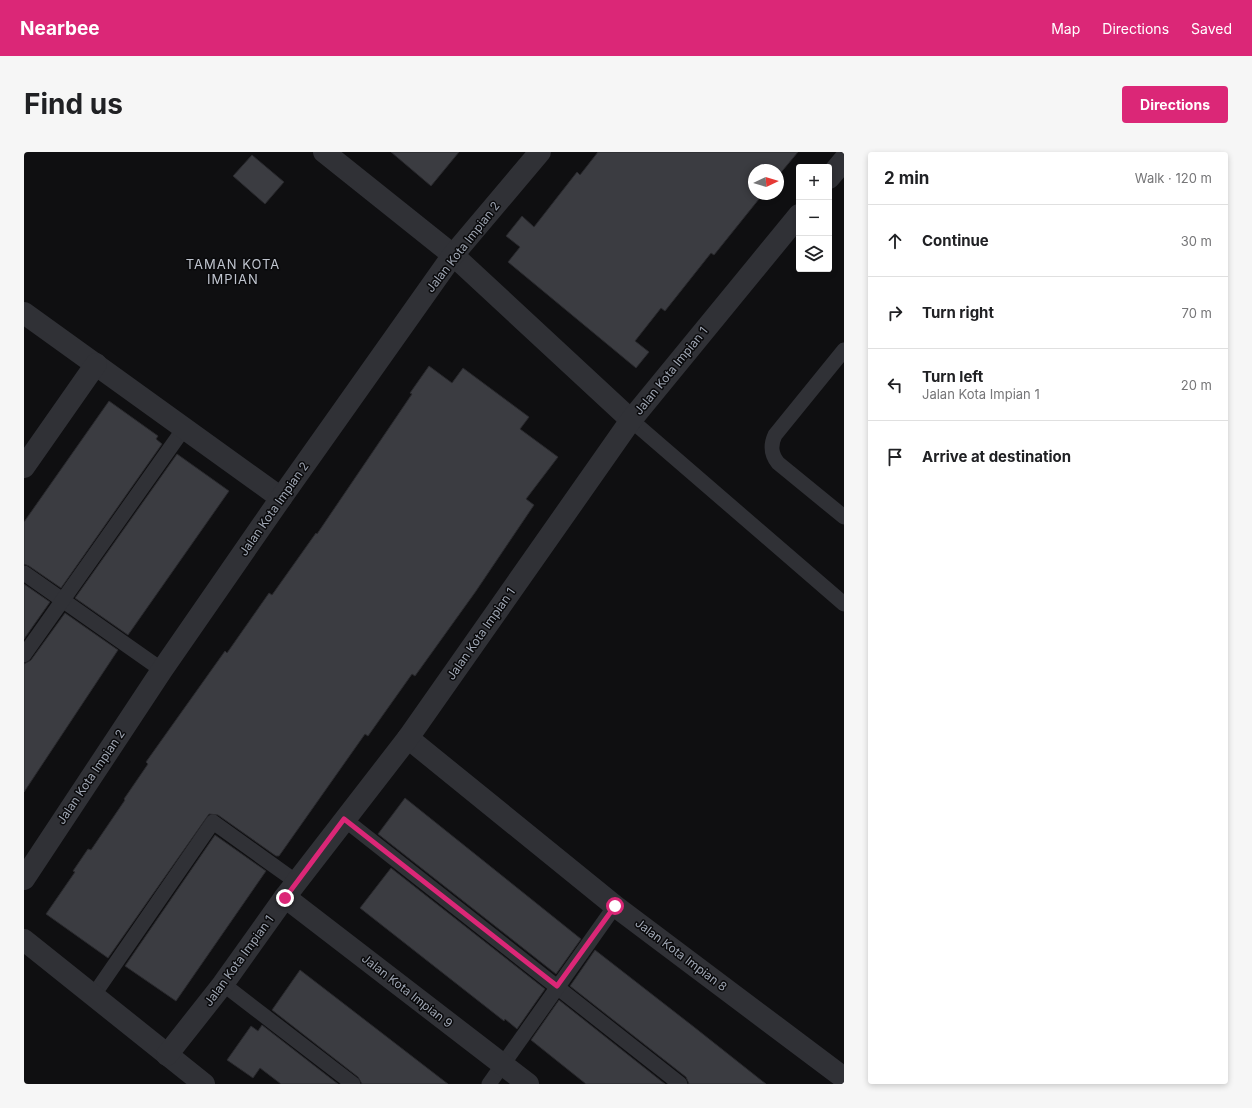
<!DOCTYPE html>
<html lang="en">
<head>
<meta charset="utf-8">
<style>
	body { margin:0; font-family:Inter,sans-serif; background:#f6f6f6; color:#202124 }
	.controls { position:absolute; right:12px; top:12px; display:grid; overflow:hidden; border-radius:4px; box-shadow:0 2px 6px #0003 }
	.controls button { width:36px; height:36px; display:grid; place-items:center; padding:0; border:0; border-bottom:1px solid #e0e0e0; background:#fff; color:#202124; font:20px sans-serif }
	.compass { position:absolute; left:724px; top:12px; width:36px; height:36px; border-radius:50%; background:#fff; box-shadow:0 2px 6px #0003; rotate:86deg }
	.stop { position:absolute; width:12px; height:12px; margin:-9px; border:3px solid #db2777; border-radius:50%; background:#fff }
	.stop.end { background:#db2777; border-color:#fff; box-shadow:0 1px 4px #0008 }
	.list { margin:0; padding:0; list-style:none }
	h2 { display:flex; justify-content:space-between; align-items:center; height:52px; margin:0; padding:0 16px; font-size:17px }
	h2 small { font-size:13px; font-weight:400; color:#757577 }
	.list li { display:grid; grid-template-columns:26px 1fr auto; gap:12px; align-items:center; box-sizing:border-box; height:72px; padding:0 16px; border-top:1px solid #e0e0e0 }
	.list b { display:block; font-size:15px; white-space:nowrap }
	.list p { margin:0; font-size:13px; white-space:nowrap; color:#757577 }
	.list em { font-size:13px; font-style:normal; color:#757577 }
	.icon { flex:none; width:22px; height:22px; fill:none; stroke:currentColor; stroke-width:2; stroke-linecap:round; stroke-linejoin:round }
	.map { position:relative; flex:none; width:820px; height:932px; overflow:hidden; border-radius:4px }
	header { display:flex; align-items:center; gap:24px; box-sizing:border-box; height:56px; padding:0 20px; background:#db2777; color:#fff }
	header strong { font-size:19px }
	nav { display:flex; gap:22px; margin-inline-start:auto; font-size:14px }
	.intro { display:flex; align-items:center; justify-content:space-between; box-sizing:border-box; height:96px; padding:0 24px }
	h1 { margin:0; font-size:28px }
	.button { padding:10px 18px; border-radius:4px; background:#db2777; color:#fff; font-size:14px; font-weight:700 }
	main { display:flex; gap:24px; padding:0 24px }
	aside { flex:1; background:#fff; border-radius:4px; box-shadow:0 2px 6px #0003 }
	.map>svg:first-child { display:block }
	.building { fill:#3b3c41; stroke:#29292d }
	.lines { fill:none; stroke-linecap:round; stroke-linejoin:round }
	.lane { stroke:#303136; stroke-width:15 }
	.street { stroke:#303136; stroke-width:22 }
	.route { stroke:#db2777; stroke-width:5 }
	.labels { text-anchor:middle; stroke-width:3; stroke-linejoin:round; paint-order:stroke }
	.street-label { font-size:12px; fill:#9fa6b3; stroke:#0a0a0c }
	.neighbourhood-label { font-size:13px; letter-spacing:1px; fill:#c0c5cf; stroke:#0a0a0c }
</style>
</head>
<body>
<header>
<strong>Nearbee</strong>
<nav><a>Map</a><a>Directions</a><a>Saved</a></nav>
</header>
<div class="intro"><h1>Find us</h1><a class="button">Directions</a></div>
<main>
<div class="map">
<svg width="820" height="932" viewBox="0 0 820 932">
	<rect width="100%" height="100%" fill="#0f0f11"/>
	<g class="building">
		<path d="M 367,0 L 435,0 L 407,34 Z"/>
		<path d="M 574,0 L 774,0 L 754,24 L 754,18 L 730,18 L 730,42 L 739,42 L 690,103 L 687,101 L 641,159 L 637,156 L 611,189 L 625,200 L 612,216 L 484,110 L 496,95 L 482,84 L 498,64 L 510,75 L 553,20 L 556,23 Z"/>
		<path d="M 228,3 L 260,30 L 241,52 L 209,24 Z"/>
		<path d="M 405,214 L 428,231 L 439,216 L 505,265 L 496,277 L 534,305 L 502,347 L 510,353 L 452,439 L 391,524 L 388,522 L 344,584 L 341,582 L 255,704 L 252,704 L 194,663 L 185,662 L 84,806 L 22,762 L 51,720 L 49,719 L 64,697 L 67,698 L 101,648 L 100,647 L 124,612 L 122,610 L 201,499 L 203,501 L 245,441 L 248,443 L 292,381 L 293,382 L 388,242 L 386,241 Z"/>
		<path d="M 85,249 L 134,284 L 132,287 L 138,292 L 37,436 L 5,414 L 0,412 L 0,370 Z"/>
		<path d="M 153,302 L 205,339 L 104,483 L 51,446 Z"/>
		<path d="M 0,432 L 26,450 L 0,487 Z"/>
		<path d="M 41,461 L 94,498 L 0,640 L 0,512 L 7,508 Z"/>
		<path d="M 381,646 L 557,787 L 532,822 L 354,682 Z"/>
		<path d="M 191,683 L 242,719 L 152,849 L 101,814 Z"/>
		<path d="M 367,716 L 521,837 L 493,877 L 481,867 L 480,869 L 336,756 Z"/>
		<path d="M 571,798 L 670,875 L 742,932 L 665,932 L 662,925 L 546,834 Z"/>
		<path d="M 276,818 L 315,848 L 424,932 L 338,932 L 334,925 L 248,858 Z"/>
		<path d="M 535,848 L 641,932 L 562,932 L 507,888 Z"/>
		<path d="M 238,873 L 314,932 L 257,932 L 236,916 L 229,926 L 203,908 L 227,874 L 234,879 Z"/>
	</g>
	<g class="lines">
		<g class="lane">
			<path d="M 820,198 L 751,283 C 746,294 747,302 754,311 L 820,365"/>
			<path d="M 607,268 L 820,452"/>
			<path d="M 0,421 L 138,518"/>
			<path d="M 0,503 L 161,275"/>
			<path d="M 320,667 L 656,932"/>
			<path d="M 199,832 L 329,932"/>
			<path d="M 69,844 L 189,670 L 274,731"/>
			<path d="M 465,932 L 591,754"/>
		</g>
		<g class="street">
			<path d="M 300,0 L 429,103 L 607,268"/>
			<path d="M 805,26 L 820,8"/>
			<path d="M 0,161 L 257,346"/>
			<path d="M 0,315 L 72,212"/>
			<path d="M 384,586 L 591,754 L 820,926"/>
			<path d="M 0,727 L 138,518 L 257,346 L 429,103 L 516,0"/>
			<path d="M 261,745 L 504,932"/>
			<path d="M 0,788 L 180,932"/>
			<path d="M 143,903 L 199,832 L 261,745 L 384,586 L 607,268 L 775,63"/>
		</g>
	</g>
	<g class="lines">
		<path class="route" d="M 261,746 L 320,667 L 533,834 L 591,754"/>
	</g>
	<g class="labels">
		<g class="street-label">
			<text transform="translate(439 95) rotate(-52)" y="4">Jalan Kota Impian 2</text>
			<text transform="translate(647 219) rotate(-51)" y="4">Jalan Kota Impian 1</text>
			<text transform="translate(250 357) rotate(-55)" y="4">Jalan Kota Impian 2</text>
			<text transform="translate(457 482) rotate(-55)" y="4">Jalan Kota Impian 1</text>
			<text transform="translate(67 625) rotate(-56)" y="4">Jalan Kota Impian 2</text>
			<text transform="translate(657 803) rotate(37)" y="4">Jalan Kota Impian 8</text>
			<text transform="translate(215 809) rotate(-54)" y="4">Jalan Kota Impian 1</text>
			<text transform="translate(383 839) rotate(38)" y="4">Jalan Kota Impian 9</text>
		</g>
		<g class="neighbourhood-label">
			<text x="209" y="117">TAMAN KOTA<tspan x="209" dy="15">IMPIAN</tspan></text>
		</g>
	</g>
</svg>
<div class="controls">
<button>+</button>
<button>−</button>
<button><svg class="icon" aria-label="layers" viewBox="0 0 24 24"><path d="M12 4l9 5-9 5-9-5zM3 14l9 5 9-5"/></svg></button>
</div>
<svg class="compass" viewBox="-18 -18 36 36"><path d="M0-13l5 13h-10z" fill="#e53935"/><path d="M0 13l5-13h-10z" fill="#757577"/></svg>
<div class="stop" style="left:591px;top:754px"></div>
<div class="stop end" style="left:261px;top:746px"></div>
</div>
<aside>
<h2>2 min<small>Walk · 120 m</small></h2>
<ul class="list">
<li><svg class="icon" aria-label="ahead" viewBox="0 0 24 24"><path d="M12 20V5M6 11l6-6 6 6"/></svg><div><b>Continue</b></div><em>30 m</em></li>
<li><svg class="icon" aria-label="right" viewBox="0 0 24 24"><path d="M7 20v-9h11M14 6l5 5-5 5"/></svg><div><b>Turn right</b></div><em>70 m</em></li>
<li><svg class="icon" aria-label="left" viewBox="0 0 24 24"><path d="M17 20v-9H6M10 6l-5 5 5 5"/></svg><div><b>Turn left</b><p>Jalan Kota Impian 1</p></div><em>20 m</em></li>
<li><svg class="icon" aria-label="arrive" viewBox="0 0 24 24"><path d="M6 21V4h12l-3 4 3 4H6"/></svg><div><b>Arrive at destination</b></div></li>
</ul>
</aside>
</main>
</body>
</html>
